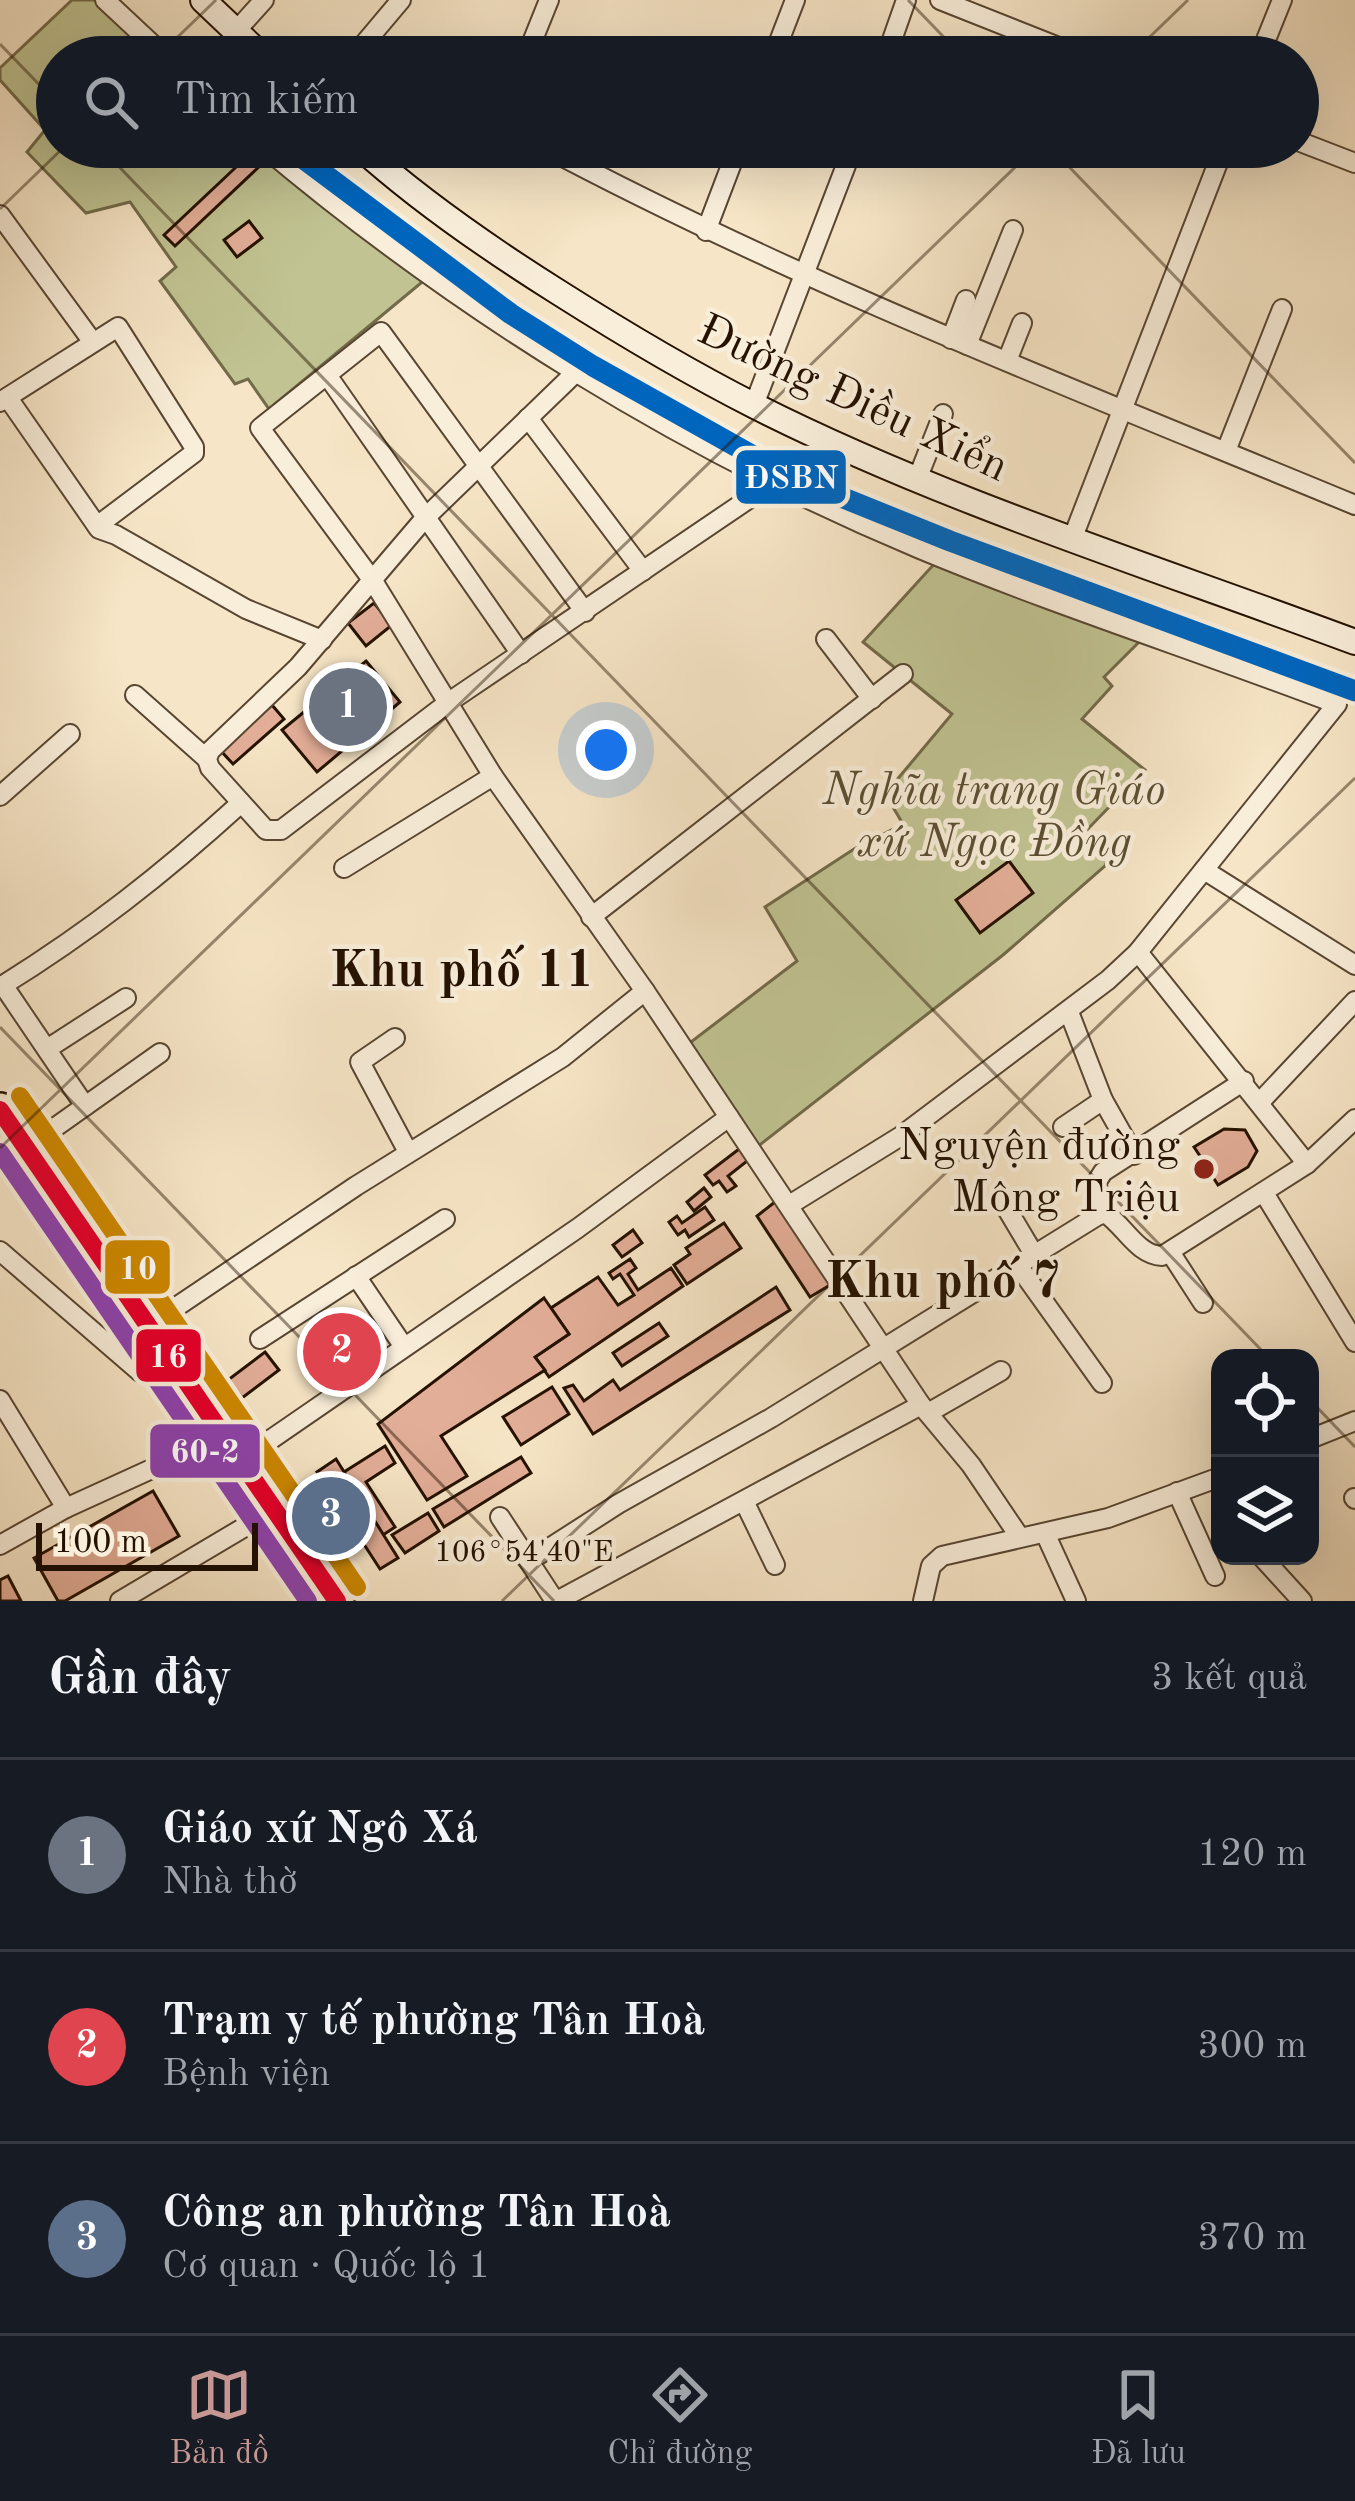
<!DOCTYPE html>
<html lang="vi">
<head>
<meta charset="utf-8">
<style>
	body { margin:0; font-family:"Old Standard TT",serif; background:#242831; color:#f1f3f6 }
	.controls { position:absolute; right:36px; bottom:36px; display:grid; overflow:hidden; border-radius:24px; box-shadow:0 12px 48px #0002 }
	.controls button { width:108px; height:108px; display:grid; place-items:center; padding:0; border:0; border-bottom:3px solid #363941; background:#171b24; color:#f1f3f6; font:60px sans-serif }
	.scale { position:absolute; left:36px; bottom:30px; width:222px; box-sizing:border-box; padding-left:12px; border:6px solid #241100; border-top:0; font-size:33px; line-height:42px; white-space:nowrap; color:#241100; -webkit-text-stroke:9px #f9eeda; paint-order:stroke }
	.you { position:absolute; left:606px; top:750px; width:42px; height:42px; margin:-30px; border:9px solid #fff; border-radius:50%; background:#1a73e8; box-shadow:0 0 0 18px #1a73e833 }
	.badge { display:grid; place-items:center; width:78px; height:78px; border-radius:50%; background:#c59692; color:#fff; font-size:39px; font-weight:700 }
	.pin { position:absolute; translate:-50% -50%; border:6px solid #fff; box-shadow:0 3px 12px #0006 }
	.list { margin:0; padding:0; list-style:none }
	h2 { display:flex; justify-content:space-between; align-items:center; height:156px; margin:0; padding:0 48px; font-size:51px }
	h2 small { font-size:39px; font-weight:400; color:#9ea1a6 }
	.list li { display:grid; grid-template-columns:78px 1fr auto; gap:36px; align-items:center; box-sizing:border-box; height:192px; padding:0 48px; border-top:3px solid #363941 }
	.list b { display:block; font-size:45px; white-space:nowrap }
	.list p { margin:0; font-size:39px; white-space:nowrap; color:#9ea1a6 }
	.list em { font-size:39px; font-style:normal; color:#9ea1a6 }
	.icon { flex:none; width:66px; height:66px; fill:none; stroke:currentColor; stroke-width:2; stroke-linecap:round; stroke-linejoin:round }
	.map { position:relative; flex:none; width:1355px; height:1601px; overflow:hidden }
	.search { position:absolute; background:#171b24; box-shadow:0 12px 48px #0002; left:36px; right:36px; top:36px; height:132px; display:flex; align-items:center; gap:30px; box-sizing:border-box; padding:0 42px; border-radius:66px; color:#9ea1a6; font-size:45px }
	.sheet { height:732px; background:#171b24 }
	nav { display:flex; justify-content:space-around; align-items:center; box-sizing:border-box; height:168px; border-top:3px solid #363941; background:#171b24; font-size:33px; color:#9ea1a6 }
	nav a { display:grid; justify-items:center; gap:6px }
	nav .on { color:#c59692 }
	.map>svg:first-child { display:block }
	.green { fill:#c1c392; stroke:#726a49; stroke-width:3 }
	.building { fill:#e3ae98; stroke:#241100; stroke-width:3 }
	.lines { fill:none; stroke-linecap:round; stroke-linejoin:round }
	.street-casing { stroke:#584632; stroke-width:22 }
	.secondary-casing { stroke:#241100; stroke-width:28 }
	.highway-casing { stroke:#241100; stroke-width:38 }
	.street { stroke:#f9eeda; stroke-width:18 }
	.secondary { stroke:#f9eeda; stroke-width:24 }
	.highway { stroke:#f6e5c6; stroke-width:33 }
	.bus-1-casing { stroke:#f9eeda; stroke-width:27 }
	.bus-2-casing { stroke:#f9eeda; stroke-width:27 }
	.bus-3-casing { stroke:#f9eeda; stroke-width:27 }
	.bus-1 { stroke:#e4002b; stroke-width:18 }
	.bus-2 { stroke:#8e44ad; stroke-width:18 }
	.bus-3 { stroke:#cd8800; stroke-width:18 }
	.rail-1-casing { stroke:#f9eeda; stroke-width:30 }
	.rail-1 { stroke:#0065bd; stroke-width:21 }
	.ticks { fill:none; stroke:#241100; stroke-width:3; stroke-opacity:0.45 }
	.poi-dot { fill:#8f2418; stroke:#f9eeda; stroke-width:4.5 }
	.labels { text-anchor:middle; stroke-width:9; stroke-linejoin:round; paint-order:stroke }
	.street-label { font-size:45px; fill:#241100; stroke:#f9eeda }
	.park-label { font-size:45px; font-style:italic; fill:#5b4f33; stroke:#f9eeda }
	.poi-label { font-size:45px; fill:#241100; stroke:#f9eeda; text-anchor:end }
	.quarter-label { font-size:51px; font-weight:bold; fill:#241100; stroke:#f9eeda }
	.ticks-label { font-size:30px; text-anchor:middle; fill:#241100; stroke:#f9eeda; stroke-width:9; stroke-linejoin:round; paint-order:stroke }
	.line-badge { stroke:#f9eeda; stroke-width:4.5 }
	.badge-label { font-size:33px; text-anchor:middle; font-weight:bold; fill:#fff }
</style>
</head>
<body>
<div class="map">
<svg width="1355" height="1601" viewBox="0 0 1355 1601">
	<rect width="100%" height="100%" fill="#f6e5c6"/>
	<filter id="stains"><feTurbulence type="fractalNoise" baseFrequency=".00167" numOctaves="4"/><feColorMatrix values="0 0 0 0 .2 0 0 0 0 .09 0 0 0 0 .02 0 0 0 .5 -.17"/></filter>
	<radialGradient id="worn" r=".72"><stop offset=".6" stop-color="#630" stop-opacity="0"/><stop offset="1" stop-color="#630" stop-opacity=".3"/></radialGradient>
	<g class="green">
		<path d="M 72,0 L 97,0 L 158,57 L 57,57 L 57,147 L 255,147 L 427,278 L 269,409 L 248,379 L 235,384 L 160,281 L 176,267 L 130,202 L 86,213 L 27,152 L 45,130 L 0,80 L 0,68 Z"/>
		<path d="M 936,562 L 1140,641 L 1104,677 L 1112,686 L 1082,719 L 1145,770 L 1083,834 L 1109,853 L 1105,866 L 1003,955 L 757,1147 L 687,1045 L 797,961 L 765,907 L 854,849 L 903,824 L 885,794 L 952,714 L 863,642 Z"/>
	</g>
	<g class="building">
		<path d="M 251,153 L 262,164 L 175,246 L 164,235 Z"/>
		<path d="M 249,221 L 262,238 L 237,257 L 224,240 Z"/>
		<path d="M 374,603 L 392,625 L 366,646 L 348,623 Z"/>
		<path d="M 366,661 L 400,702 L 317,772 L 282,730 Z"/>
		<path d="M 272,705 L 284,719 L 233,764 L 221,751 Z"/>
		<path d="M 1009,861 L 1033,893 L 980,933 L 956,900 Z"/>
		<path d="M 1224,1129 L 1245,1130 L 1257,1151 L 1248,1167 L 1218,1185 L 1211,1174 L 1204,1179 L 1194,1163 L 1202,1159 L 1194,1147 Z"/>
		<path d="M 743,1146 L 751,1158 L 728,1176 L 736,1186 L 727,1192 L 719,1181 L 713,1185 L 705,1175 Z"/>
		<path d="M 704,1188 L 711,1197 L 694,1211 L 687,1202 Z"/>
		<path d="M 780,1198 L 835,1282 L 810,1297 L 757,1216 Z"/>
		<path d="M 705,1207 L 714,1220 L 689,1237 L 685,1230 L 678,1235 L 669,1222 L 677,1216 L 682,1223 Z"/>
		<path d="M 724,1223 L 741,1248 L 687,1284 L 674,1265 L 690,1254 L 686,1248 Z"/>
		<path d="M 633,1230 L 642,1243 L 622,1257 L 613,1245 Z"/>
		<path d="M 630,1259 L 636,1268 L 628,1274 L 638,1290 L 671,1268 L 683,1286 L 549,1377 L 535,1357 L 569,1334 L 551,1308 L 598,1277 L 618,1305 L 634,1295 L 620,1274 L 613,1279 L 609,1273 Z"/>
		<path d="M 776,1287 L 790,1310 L 593,1434 L 564,1388 L 573,1385 L 584,1401 L 613,1380 L 620,1390 Z"/>
		<path d="M 544,1298 L 569,1334 L 535,1357 L 545,1370 L 441,1436 L 467,1476 L 427,1500 L 378,1424 Z"/>
		<path d="M 353,1315 L 366,1335 L 338,1360 L 335,1355 L 316,1367 L 303,1347 Z"/>
		<path d="M 659,1323 L 668,1336 L 622,1366 L 613,1353 Z"/>
		<path d="M 265,1352 L 279,1370 L 242,1398 L 228,1380 Z"/>
		<path d="M 552,1387 L 569,1414 L 521,1445 L 503,1417 Z"/>
		<path d="M 385,1446 L 395,1463 L 366,1482 L 395,1527 L 383,1535 L 344,1472 Z"/>
		<path d="M 521,1457 L 531,1473 L 444,1527 L 433,1509 Z"/>
		<path d="M 336,1459 L 398,1558 L 380,1569 L 317,1472 Z"/>
		<path d="M 153,1491 L 179,1536 L 65,1601 L 58,1601 L 34,1558 Z"/>
		<path d="M 428,1513 L 439,1531 L 405,1553 L 392,1535 Z"/>
		<path d="M 8,1576 L 21,1601 L 0,1601 L 0,1580 Z"/>
	</g>
	<g class="lines">
		<defs>
			<g id="street">
				<path d="M 105,0 L 166,57"/>
				<path d="M 940,0 L 1084,57"/>
				<path d="M 236,31 L 264,0"/>
				<path d="M 353,57 L 401,0"/>
				<path d="M 526,57 L 549,0"/>
				<path d="M 773,57 L 795,0"/>
				<path d="M 886,57 L 906,0"/>
				<path d="M 1259,57 L 1282,0"/>
				<path d="M 1298,141 L 1355,163"/>
				<path d="M 264,147 C 460,312 683,450 920,549 C 1057,606 1198,651 1337,704 L 1138,952 L 1108,980 L 901,1136 L 791,1204"/>
				<path d="M 544,147 C 806,286 1082,392 1355,505"/>
				<path d="M 0,215 L 92,341"/>
				<path d="M 706,231 L 738,147"/>
				<path d="M 951,339 L 966,300"/>
				<path d="M 967,345 L 1013,230"/>
				<path d="M 1007,361 L 1022,323"/>
				<path d="M 576,372 L 425,518 L 298,667 L 210,751 L 207,759 L 210,768 L 266,830 L 281,830 L 449,702 L 756,494 L 770,479"/>
				<path d="M 327,375 L 521,654"/>
				<path d="M 8,398 L 99,529 L 116,535 L 246,609 L 322,640"/>
				<path d="M 0,402 L 118,327 L 194,447 L 194,453 L 97,526"/>
				<path d="M 754,405 L 853,147"/>
				<path d="M 528,418 L 643,571"/>
				<path d="M 1226,451 L 1282,309"/>
				<path d="M 918,477 L 943,414"/>
				<path d="M 1073,537 L 1224,147"/>
				<path d="M 585,612 L 381,332 L 260,428 L 373,581 L 493,776 L 645,991 L 921,1405 L 971,1465 L 1019,1536"/>
				<path d="M 826,639 L 872,699"/>
				<path d="M 135,695 L 207,759"/>
				<path d="M 0,796 L 70,734"/>
				<path d="M 344,868 L 493,776"/>
				<path d="M 1204,870 L 1355,965"/>
				<path d="M 591,917 L 903,674"/>
				<path d="M 1138,952 L 1307,1164"/>
				<path d="M 3,985 L 85,1106"/>
				<path d="M 0,987 C 89,932 163,874 241,803"/>
				<path d="M 395,1038 L 360,1062 L 408,1152"/>
				<path d="M 47,1049 L 126,998"/>
				<path d="M 1103,1100 L 1134,1155"/>
				<path d="M 1260,1102 L 1355,1001"/>
				<path d="M 1063,1127 L 1103,1100 L 1069,1012"/>
				<path d="M 26,1148 L 160,1053"/>
				<path d="M 1264,1193 L 1355,1342"/>
				<path d="M 1001,1199 L 1035,1256"/>
				<path d="M 1105,1213 L 1096,1183 L 1103,1172 L 1244,1081"/>
				<path d="M 0,1251 L 140,1372 L 151,1374 L 174,1365"/>
				<path d="M 1170,1252 L 1203,1303"/>
				<path d="M 1019,1267 L 1102,1383"/>
				<path d="M 356,1276 L 404,1347"/>
				<path d="M 148,1326 L 356,1186 L 563,1057 L 645,991"/>
				<path d="M 260,1339 L 445,1219"/>
				<path d="M 0,1400 L 66,1508"/>
				<path d="M 928,1413 L 1001,1371"/>
				<path d="M 1310,1439 L 1355,1421"/>
				<path d="M 241,1460 L 578,1228 L 729,1117"/>
				<path d="M 1177,1492 L 1215,1576"/>
				<path d="M 1354,1498 L 1355,1499"/>
				<path d="M 744,1501 L 775,1565"/>
				<path d="M 500,1517 L 555,1601"/>
				<path d="M 1045,1533 L 1076,1601"/>
				<path d="M 0,1545 L 66,1508 L 224,1436"/>
				<path d="M 1261,1556 L 1302,1601"/>
				<path d="M 529,1561 L 618,1504 L 771,1418 L 1097,1216 L 1105,1213 C 1125,1226 1137,1255 1162,1256 L 1307,1164 L 1355,1119"/>
				<path d="M 120,1601 L 275,1509"/>
				<path d="M 557,1601 L 921,1405"/>
				<path d="M 923,1601 L 931,1566 L 942,1556 L 1108,1518 L 1220,1477"/>
			</g>
			<g id="secondary">
				<path d="M 203,0 L 263,57"/>
				<path d="M 360,147 C 421,202 488,248 558,292 C 621,332 688,372 755,406 C 943,501 1157,568 1355,642"/>
			</g>
			<path id="highway" d="M 0,1110 L 337,1601"/>
		</defs>
		<use href="#street" class="street-casing"/>
		<use href="#secondary" class="secondary-casing"/>
		<use href="#highway" class="highway-casing"/>
		<use href="#street" class="street"/>
		<use href="#secondary" class="secondary"/>
		<use href="#highway" class="highway"/>
		<defs>
			<path id="bus-1" d="M 0,1110 L 337,1601"/>
			<path id="bus-2" d="M 0,1152 L 308,1601"/>
			<path id="bus-3" d="M 20,1096 L 357,1587"/>
		</defs>
		<use href="#bus-1" class="bus-1-casing"/>
		<use href="#bus-2" class="bus-2-casing"/>
		<use href="#bus-3" class="bus-3-casing"/>
		<use href="#bus-1" class="bus-1"/>
		<use href="#bus-2" class="bus-2"/>
		<use href="#bus-3" class="bus-3"/>
		<defs>
			<path id="rail-1" d="M 288,147 L 511,314 L 593,366 L 789,476 L 950,541 L 1355,691"/>
		</defs>
		<use href="#rail-1" class="rail-1-casing"/>
		<use href="#rail-1" class="rail-1"/>
	</g>
	<path class="ticks" d="M 908,0 L 963,57M 0,44 L 57,103M 157,57 L 216,0M 1129,57 L 1188,0M 100,147 L 1269,1358M 1050,147 L 1355,463M 0,209 L 64,147M 0,1027 L 554,1601M 0,1148 L 1036,147M 1310,1400 L 1355,1447M 502,1601 L 1355,778"/>
	<circle class="poi-dot" cx="1204" cy="1169" r="12"/>
	<g class="labels">
		<g class="street-label">
			<text transform="translate(854 396) rotate(25)" y="16">Đường Điều Xiển</text>
		</g>
		<g class="park-label">
			<text x="994" y="804">Nghĩa trang Giáo<tspan x="994" dy="52">xứ Ngọc Đồng</tspan></text>
		</g>
		<g class="poi-label">
			<text x="1180" y="1159">Nguyện đường<tspan x="1180" dy="52">Mông Triệu</tspan></text>
		</g>
		<g class="quarter-label">
			<text x="462" y="986">Khu phố 11</text>
			<text x="943" y="1297">Khu phố 7</text>
		</g>
	</g>
	<g class="ticks-label">
		<text x="524" y="1561">106°54'40"E</text>
	</g>
	<g class="line-badge">
		<rect x="734" y="448" width="114" height="58" rx="12" fill="#0065bd"/>
		<rect x="103" y="1238" width="69" height="58" rx="12" fill="#cd8800"/>
		<rect x="134" y="1327" width="69" height="57" rx="12" fill="#e4002b"/>
		<rect x="148" y="1422" width="114" height="58" rx="12" fill="#8e44ad"/>
	</g>
	<g class="badge-label">
		<text x="791" y="488">ĐSBN</text>
		<text x="138" y="1279">10</text>
		<text x="168" y="1367">16</text>
		<text x="205" y="1462">60-2</text>
	</g>
	<rect width="100%" height="100%" filter="url(#stains)"/>
	<rect width="100%" height="100%" fill="url(#worn)"/>
</svg>
<div class="controls">
<button><svg class="icon" aria-label="locate" viewBox="0 0 24 24"><circle cx="12" cy="12" r="6"/><path d="M12 2v4M12 18v4M2 12h4M18 12h4"/></svg></button>
<button><svg class="icon" aria-label="layers" viewBox="0 0 24 24"><path d="M12 4l9 5-9 5-9-5zM3 14l9 5 9-5"/></svg></button>
</div>
<div class="scale">100 m</div>
<div class="you"></div>
<div class="pin badge" style="left:348px;top:707px;background:#6b7280">1</div>
<div class="pin badge" style="left:342px;top:1352px;background:#e0444e">2</div>
<div class="pin badge" style="left:331px;top:1516px;background:#5c6f8a">3</div>
<div class="search"><svg class="icon" aria-label="search" viewBox="0 0 24 24"><circle cx="10" cy="10" r="6"/><path d="M15 15l6 6"/></svg>Tìm kiếm</div>
</div>
<section class="sheet">
<h2>Gần đây<small>3 kết quả</small></h2>
<ul class="list">
<li><span class="badge" style="background:#6b7280">1</span><div><b>Giáo xứ Ngô Xá</b><p>Nhà thờ</p></div><em>120 m</em></li>
<li><span class="badge" style="background:#e0444e">2</span><div><b>Trạm y tế phường Tân Hoà</b><p>Bệnh viện</p></div><em>300 m</em></li>
<li><span class="badge" style="background:#5c6f8a">3</span><div><b>Công an phường Tân Hoà</b><p>Cơ quan · Quốc lộ 1</p></div><em>370 m</em></li>
</ul>
</section>
<nav>
<a class="on"><svg class="icon" aria-label="map" viewBox="0 0 24 24"><path d="M3 6l6-2 6 2 6-2v14l-6 2-6-2-6 2zM9 4v14M15 6v14"/></svg>Bản đồ</a>
<a><svg class="icon" aria-label="directions" viewBox="0 0 24 24"><path d="M12 3l9 9-9 9-9-9zM9 14v-3h6M13 9l2 2-2 2"/></svg>Chỉ đường</a>
<a><svg class="icon" aria-label="saved" viewBox="0 0 24 24"><path d="M7 4h10v16l-5-4-5 4z"/></svg>Đã lưu</a>
</nav>
</body>
</html>
